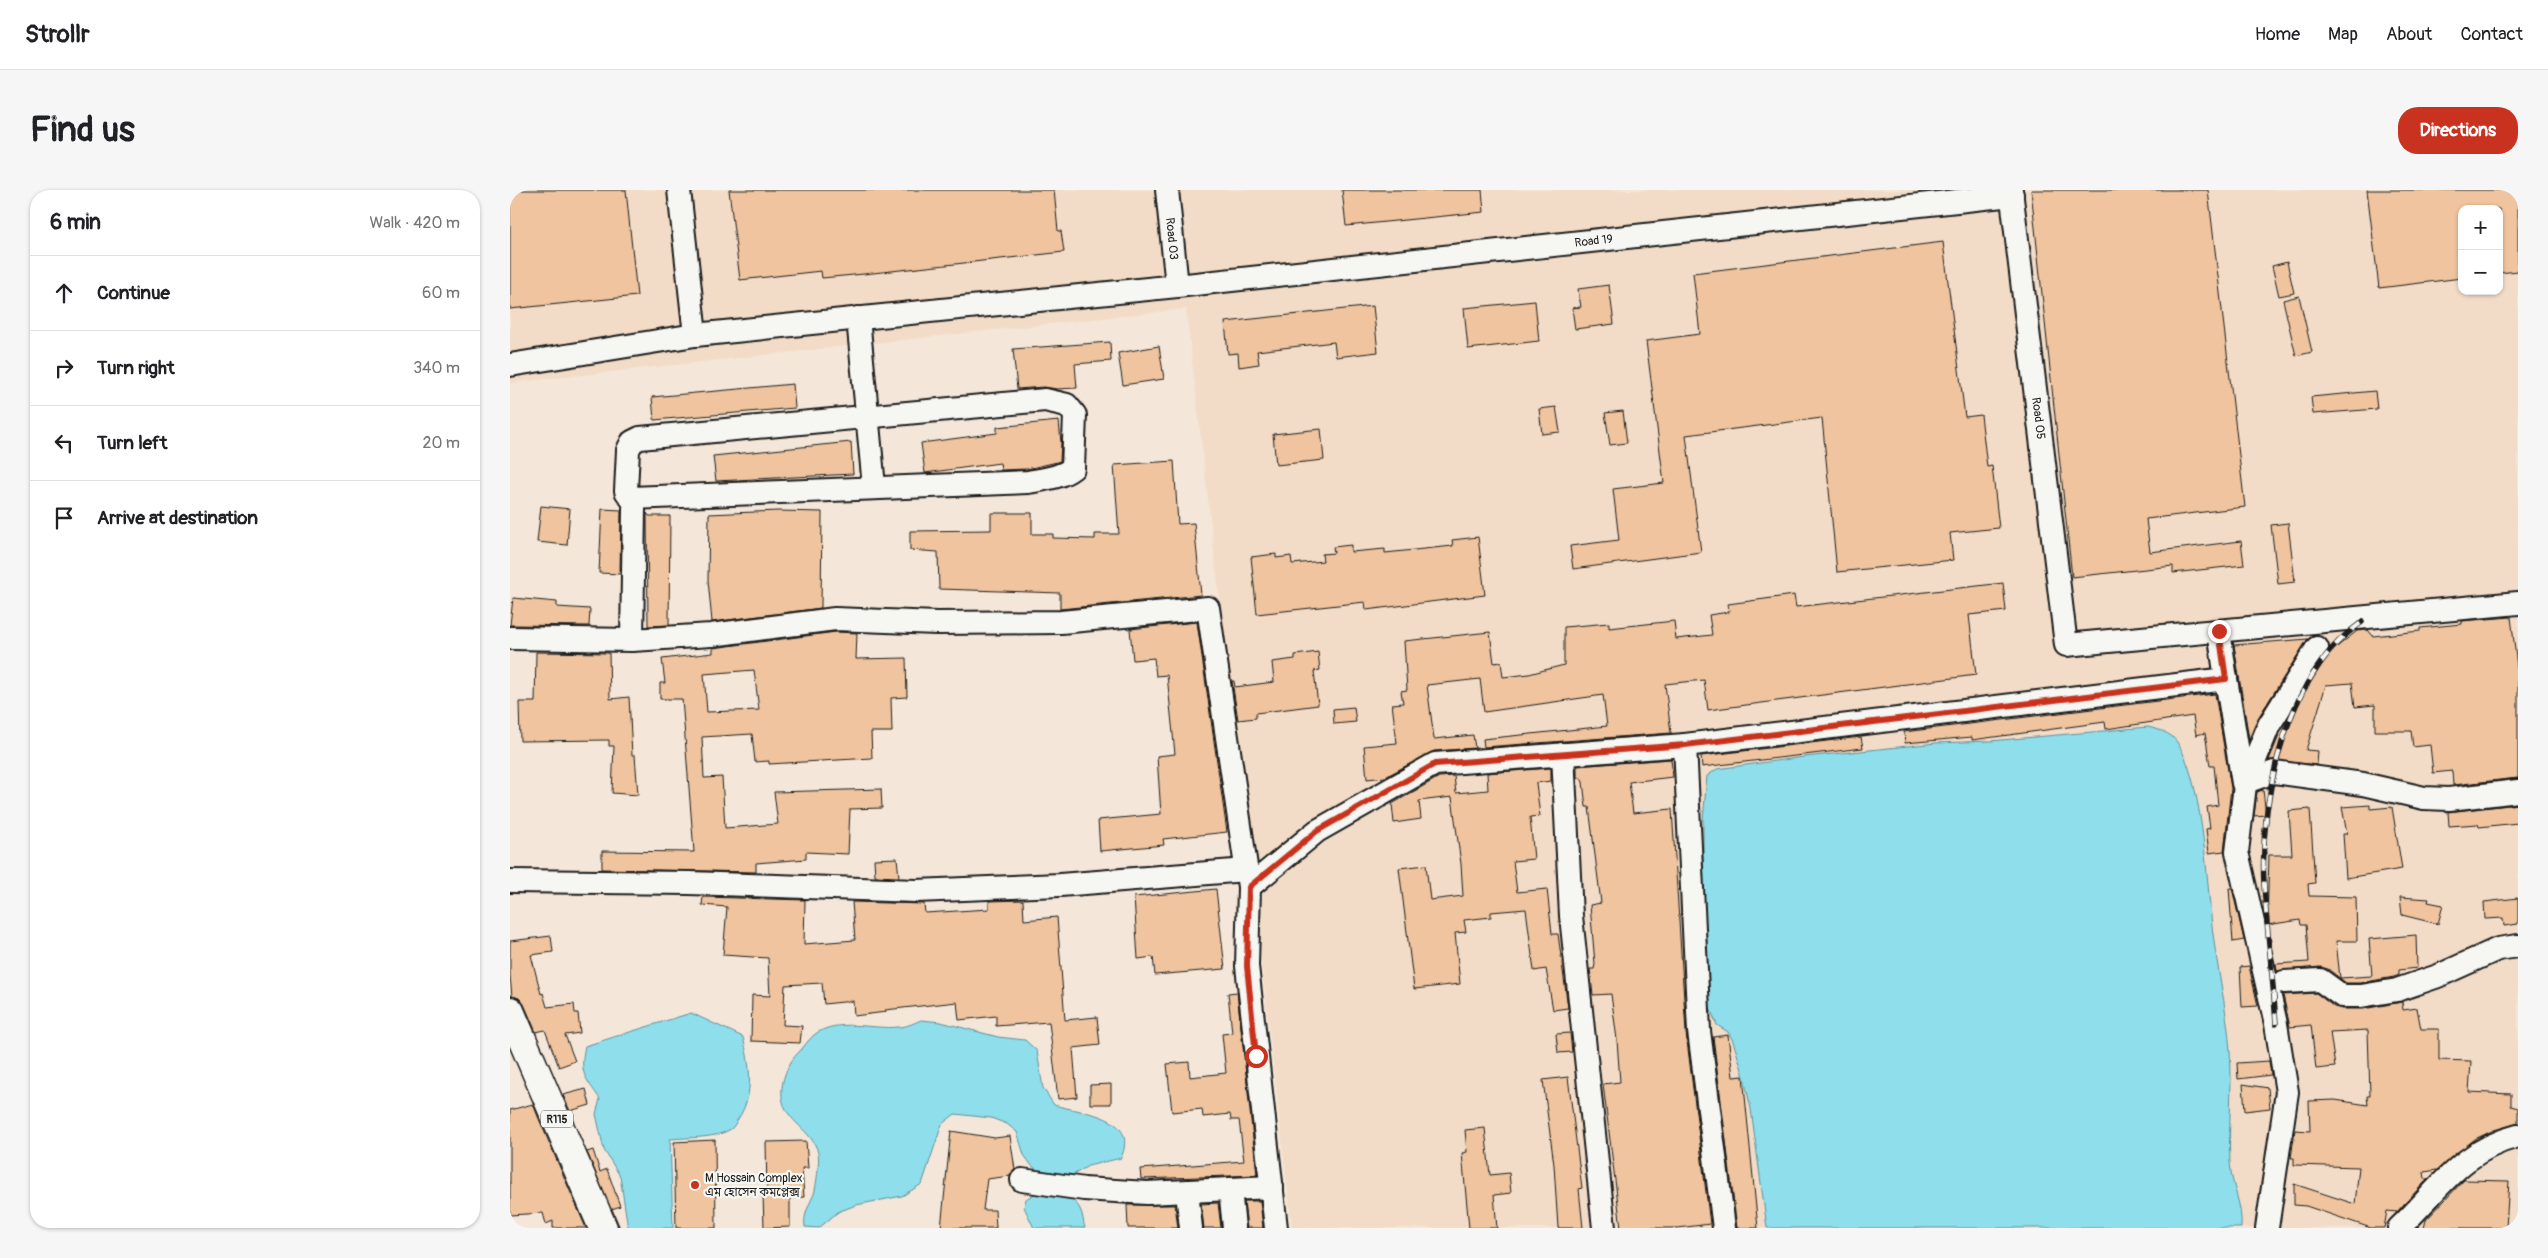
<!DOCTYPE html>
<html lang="en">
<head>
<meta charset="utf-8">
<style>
	body { margin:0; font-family:Pangolin,"Noto Sans Bengali",sans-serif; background:#f6f6f6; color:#202124 }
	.controls { position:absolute; right:15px; top:15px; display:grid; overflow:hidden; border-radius:10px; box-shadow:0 1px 4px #0004 }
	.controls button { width:45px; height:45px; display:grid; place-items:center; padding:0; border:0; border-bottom:1px solid #e0e0e0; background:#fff; color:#202124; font:25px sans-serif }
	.stop { position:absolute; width:15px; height:15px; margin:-11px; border:4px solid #c8321e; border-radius:50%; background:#fff }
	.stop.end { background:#c8321e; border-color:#fff; box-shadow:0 1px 5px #0008 }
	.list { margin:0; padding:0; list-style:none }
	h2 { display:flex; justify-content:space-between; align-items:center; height:65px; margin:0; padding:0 20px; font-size:21px }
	h2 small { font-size:16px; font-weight:400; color:#757577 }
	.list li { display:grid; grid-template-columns:32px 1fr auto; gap:15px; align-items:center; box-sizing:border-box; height:75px; padding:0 20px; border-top:1px solid #e0e0e0 }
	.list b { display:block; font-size:19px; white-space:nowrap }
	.list em { font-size:16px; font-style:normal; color:#757577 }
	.icon { flex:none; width:28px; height:28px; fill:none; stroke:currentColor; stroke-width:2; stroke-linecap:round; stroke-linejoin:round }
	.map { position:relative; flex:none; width:2008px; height:1038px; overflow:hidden; border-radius:20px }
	header { display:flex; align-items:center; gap:30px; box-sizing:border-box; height:70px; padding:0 25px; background:#fff; border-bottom:1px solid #e0e0e0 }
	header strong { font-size:24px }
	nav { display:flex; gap:28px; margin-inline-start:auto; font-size:18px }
	.intro { display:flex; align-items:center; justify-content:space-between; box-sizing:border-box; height:120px; padding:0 30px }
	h1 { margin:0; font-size:35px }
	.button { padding:12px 22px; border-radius:20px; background:#c8321e; color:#fff; font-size:18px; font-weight:700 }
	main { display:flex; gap:30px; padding:0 30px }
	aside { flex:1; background:#fff; border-radius:20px; box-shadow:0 1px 4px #0004 }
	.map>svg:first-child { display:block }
	.built { fill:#f2dcc7; fill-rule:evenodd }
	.water { fill:#8edeec; stroke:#609099 }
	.building { fill:#efc49e; stroke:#1c1c1c; fill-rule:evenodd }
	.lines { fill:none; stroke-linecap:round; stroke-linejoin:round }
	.minor-casing { stroke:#1c1c1c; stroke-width:26 }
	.major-casing { stroke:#1c1c1c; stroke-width:31 }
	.minor { stroke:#f6f6f2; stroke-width:22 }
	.major { stroke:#f6f6f2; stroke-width:28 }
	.rail-casing { stroke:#1c1c1c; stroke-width:5.5 }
	.rail { stroke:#f6f6f2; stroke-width:4; stroke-dasharray:11; stroke-linecap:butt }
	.route { stroke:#c8321e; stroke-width:6 }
	.poi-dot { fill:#c8321e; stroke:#f6f6f2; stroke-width:2 }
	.labels { text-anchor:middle; stroke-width:4.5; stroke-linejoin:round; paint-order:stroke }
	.shield { fill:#f6f6f2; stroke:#5d5d5c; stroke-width:1 }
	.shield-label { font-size:11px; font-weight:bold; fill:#1c1c1c }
	.street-label { font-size:12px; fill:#1c1c1c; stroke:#f6f6f2 }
	.poi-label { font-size:12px; fill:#1c1c1c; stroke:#f6f6f2; text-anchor:start }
</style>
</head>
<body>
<header>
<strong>Strollr</strong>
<nav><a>Home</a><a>Map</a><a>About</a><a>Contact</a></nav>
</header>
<div class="intro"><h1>Find us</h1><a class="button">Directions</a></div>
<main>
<aside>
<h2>6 min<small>Walk · 420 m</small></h2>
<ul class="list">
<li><svg class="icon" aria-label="ahead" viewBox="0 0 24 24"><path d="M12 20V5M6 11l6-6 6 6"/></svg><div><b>Continue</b></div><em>60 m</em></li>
<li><svg class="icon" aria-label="right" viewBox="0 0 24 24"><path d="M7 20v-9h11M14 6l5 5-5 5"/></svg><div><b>Turn right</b></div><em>340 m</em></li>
<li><svg class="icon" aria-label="left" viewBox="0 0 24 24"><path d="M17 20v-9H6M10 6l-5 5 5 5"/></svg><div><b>Turn left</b></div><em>20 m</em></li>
<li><svg class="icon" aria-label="arrive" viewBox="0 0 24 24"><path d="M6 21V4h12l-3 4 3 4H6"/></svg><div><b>Arrive at destination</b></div></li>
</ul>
</aside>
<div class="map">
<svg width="2008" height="1038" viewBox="0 0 2008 1038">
	<rect width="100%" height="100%" fill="#f4e7d9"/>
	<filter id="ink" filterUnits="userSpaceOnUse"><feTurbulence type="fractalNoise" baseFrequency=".02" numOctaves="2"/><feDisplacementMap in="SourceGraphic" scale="10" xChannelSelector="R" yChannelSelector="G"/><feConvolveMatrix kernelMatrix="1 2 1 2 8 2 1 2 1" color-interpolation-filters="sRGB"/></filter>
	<g filter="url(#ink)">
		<path class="built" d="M 0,0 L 2008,0 L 2008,1038 L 782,1038 L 676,119 L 0,193 ZM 1952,19 L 1989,19 L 1989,101 L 1952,101 Z"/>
		<g class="water">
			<path d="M 1638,537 C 1649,540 1660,542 1667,552 C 1692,590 1696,680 1701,726 C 1705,771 1717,816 1720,861 C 1723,898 1718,935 1720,972 C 1721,996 1733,1014 1731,1038 L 1257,1038 L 1241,919 L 1233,883 L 1223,851 L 1218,842 L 1207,835 L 1199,816 L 1193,715 L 1193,630 L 1197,586 L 1207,579 L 1294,567 L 1426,553 L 1480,551 Z"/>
			<path d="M 181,823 L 233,847 C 240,875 245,904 228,929 C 226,932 224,937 221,939 C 205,949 179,947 160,949 L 163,1038 L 118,1038 L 110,986 L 94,960 L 86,924 L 90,909 C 75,887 69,884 75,856 Z"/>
			<path d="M 411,830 L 431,832 L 488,847 L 515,850 L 527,861 L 533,898 L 544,915 C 572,923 630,925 611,968 L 578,976 L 563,985 L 534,985 L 522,976 L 514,965 L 507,942 L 497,934 L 481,928 L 445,924 L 432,934 L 412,994 L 392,1006 L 346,1015 L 328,1022 L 309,1038 L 295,1037 C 293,1025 299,1015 304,1004 C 306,998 310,969 308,963 C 303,940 275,932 272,907 C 270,892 278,872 289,862 C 294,857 298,850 304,845 C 327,827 362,840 389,837 C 396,837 404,833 411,830 Z"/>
			<path d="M 527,1002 C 543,1004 562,1003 570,1019 C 573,1024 573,1032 575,1038 L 524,1038 L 514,1017 L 516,1009 Z"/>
		</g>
		<g class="building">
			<path d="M 0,0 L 116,0 L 127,106 L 0,119 Z"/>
			<path d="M 219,0 L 544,0 L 548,41 L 551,41 L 554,62 L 354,84 L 312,88 L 311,81 L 230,90 Z"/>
			<path d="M 832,0 L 972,0 L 974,22 L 836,36 Z"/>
			<path d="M 1521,0 L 1698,0 L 1735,317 L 1636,329 L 1640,362 L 1731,351 L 1734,375 L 1663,383 L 1663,376 L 1562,387 Z"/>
			<path d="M 1857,0 L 2008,0 L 2008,81 L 1989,83 L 1989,19 L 1952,19 L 1952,88 L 1869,98 Z"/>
			<path d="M 1433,52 L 1455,227 L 1471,225 L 1477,277 L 1482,276 L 1489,338 L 1440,343 L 1443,370 L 1327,382 L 1312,228 L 1176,245 L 1191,362 L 1063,379 L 1060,356 L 1109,350 L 1103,299 L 1154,293 L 1136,151 L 1190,144 L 1183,83 Z"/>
			<path d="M 1777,72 L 1784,103 L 1769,106 L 1762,76 Z"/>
			<path d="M 1099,95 L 1104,134 L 1065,139 L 1062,118 L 1071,117 L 1068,99 Z"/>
			<path d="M 1789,106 L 1802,162 L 1786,166 L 1773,110 Z"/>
			<path d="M 1025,111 L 1029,151 L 958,159 L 954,118 Z"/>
			<path d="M 863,116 L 868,162 L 826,167 L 824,152 L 747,161 L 749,174 L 729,177 L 728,163 L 718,164 L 715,132 Z"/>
			<path d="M 600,152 L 601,171 L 565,174 L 567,198 L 547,199 L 534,197 L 507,199 L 503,159 Z"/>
			<path d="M 649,156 L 654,189 L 613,195 L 608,163 Z"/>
			<path d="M 283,194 L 285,218 L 144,230 L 142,207 Z"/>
			<path d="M 1865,201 L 1867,219 L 1803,224 L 1801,207 Z"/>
			<path d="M 1046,217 L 1050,242 L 1032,244 L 1029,219 Z"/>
			<path d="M 1113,221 L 1117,253 L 1100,255 L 1095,223 Z"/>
			<path d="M 549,231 L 551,253 L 550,271 L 547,272 L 517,279 L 491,280 L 490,273 L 415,283 L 411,253 L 487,243 L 487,237 Z"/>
			<path d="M 811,239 L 814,270 L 766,275 L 763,244 Z"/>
			<path d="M 341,252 L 343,284 L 206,291 L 203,266 Z"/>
			<path d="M 664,271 L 668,334 L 684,333 L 691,405 L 550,419 L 550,403 L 429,399 L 428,362 L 400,360 L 400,341 L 481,340 L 481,323 L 522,323 L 522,344 L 543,344 L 543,348 L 585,349 L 585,344 L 609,344 L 604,275 Z"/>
			<path d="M 31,316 L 60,319 L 57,355 L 27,352 Z"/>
			<path d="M 92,319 L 111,320 L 110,384 L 89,383 Z"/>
			<path d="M 268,321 L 312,322 L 311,418 L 202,432 L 198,390 L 199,324 Z"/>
			<path d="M 137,323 L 139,326 L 160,326 L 159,435 L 138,436 Z"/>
			<path d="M 1778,333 L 1785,392 L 1768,394 L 1761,335 Z"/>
			<path d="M 968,347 L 975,405 L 856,420 L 855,412 L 747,424 L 741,367 L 766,364 L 766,368 L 781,366 L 782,374 L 813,371 L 812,364 L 824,363 L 823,357 L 841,355 L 841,362 L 875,359 L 875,363 L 943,356 L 942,350 Z"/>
			<path d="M 1493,393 L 1496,421 L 1459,425 L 1466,485 L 1198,520 L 1194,490 L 1155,494 L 1161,543 L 974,557 L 973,549 L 1097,536 L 1093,505 L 974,522 L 970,489 L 917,495 L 924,549 L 963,545 L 965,558 L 924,561 L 875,587 L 857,589 L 854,556 L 887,553 L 882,514 L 893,513 L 891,501 L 897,500 L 894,451 L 980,442 L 984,473 L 991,472 L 993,487 L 1019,484 L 1054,475 L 1054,437 L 1099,433 L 1099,438 L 1164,431 L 1166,449 L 1202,445 L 1199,425 L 1219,422 L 1218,414 L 1284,405 L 1286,417 Z"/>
			<path d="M 3,408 L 47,412 L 47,417 L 80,419 L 79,436 L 0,435 Z"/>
			<path d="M 2001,427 L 2008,485 L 2008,588 L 1943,595 L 1942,581 L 1923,583 L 1920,555 L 1903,557 L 1901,541 L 1865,541 L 1865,515 L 1845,517 L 1842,493 L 1816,495 L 1796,560 L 1808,561 L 1807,575 L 1759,570 L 1771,541 L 1818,464 L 1847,441 L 1858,440 L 1863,446 L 1910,441 L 1910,438 L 1952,434 L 1952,431 Z"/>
			<path d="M 687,432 L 717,642 L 653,649 L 654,655 L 590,661 L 588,630 L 651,624 L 647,566 L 665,564 L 657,485 L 646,486 L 644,468 L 623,470 L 620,439 Z"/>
			<path d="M 326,442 L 347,443 L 346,469 L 396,468 L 397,507 L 381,508 L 382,542 L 361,542 L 362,568 L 259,574 L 259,571 L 245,572 L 242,544 L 192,547 L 194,588 L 212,587 L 215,638 L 268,634 L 264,602 L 371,599 L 372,618 L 340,619 L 338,664 L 296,662 L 296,669 L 246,673 L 246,682 L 92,679 L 92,661 L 184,662 L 172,509 L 150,509 L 150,493 L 155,493 L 152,469 L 203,463 L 203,458 ZM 244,480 L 249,520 L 197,522 L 194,484 Z"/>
			<path d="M 1798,449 L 1748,528 L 1739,549 L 1724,455 Z"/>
			<path d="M 26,462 L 99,463 L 100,509 L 119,507 L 122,565 L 125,565 L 128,605 L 102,603 L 104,556 L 99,556 L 99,550 L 10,551 L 9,512 L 25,512 Z"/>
			<path d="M 808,462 L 810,480 L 804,481 L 808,515 L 746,523 L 746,528 L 728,530 L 722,491 L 724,491 L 725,497 L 764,492 L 762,472 L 785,469 L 785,465 Z"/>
			<path d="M 1705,504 L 1721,598 L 1714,661 L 1699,663 L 1696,639 L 1700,638 L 1697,617 L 1708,615 L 1704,576 L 1700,576 L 1695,543 L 1686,545 L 1683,526 L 1596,539 L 1595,532 L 1462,550 L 1462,547 L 1395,553 L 1394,542 Z"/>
			<path d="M 844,517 L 846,532 L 824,534 L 823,519 Z"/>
			<path d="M 1351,547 L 1353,558 L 1192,577 L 1191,566 Z"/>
			<path d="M 1161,569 L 1163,587 L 1119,592 L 1123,623 L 1162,619 L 1176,843 L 1200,1034 L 1168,1038 L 1111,1038 L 1093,894 L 1110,892 L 1107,850 L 1101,804 L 1083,805 L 1080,779 L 1084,779 L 1085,774 L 1080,715 L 1091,713 L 1079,617 L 1076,617 L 1073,592 L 1071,588 L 1067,588 L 1067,576 Z"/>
			<path d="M 1041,578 L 1041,591 L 1026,593 L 1030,626 L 1020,627 L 1024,669 L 1003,671 L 1007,702 L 1037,699 L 1042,744 L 1048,744 L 1058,818 L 1043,820 L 1036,779 L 1024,781 L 1016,719 L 981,722 L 981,727 L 954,730 L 956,742 L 945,743 L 950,794 L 904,799 L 889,678 L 916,675 L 920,710 L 953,706 L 951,674 L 942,607 L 909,611 L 911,629 L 884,633 L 882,614 L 929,587 L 944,586 L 946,603 L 978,600 L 977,583 Z"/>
			<path d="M 1753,600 L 1756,625 L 1744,626 L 1747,602 Z"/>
			<path d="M 2008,614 L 2008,633 L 1969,637 L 1968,634 L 1939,636 L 1938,622 Z"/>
			<path d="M 1860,615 L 1860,619 L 1882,617 L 1892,679 L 1836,688 L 1833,644 L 1837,644 L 1832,617 Z"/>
			<path d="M 1800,619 L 1805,693 L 1798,694 L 1799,706 L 1846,707 L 1847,751 L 1826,751 L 1830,788 L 1862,786 L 1859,749 L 1906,745 L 1907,778 L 1889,780 L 1889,785 L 1884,787 L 1850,793 L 1836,793 L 1818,779 L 1810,777 L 1767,781 L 1766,774 L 1799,772 L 1796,735 L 1791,735 L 1790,730 L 1757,735 L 1759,665 L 1782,665 L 1779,621 Z"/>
			<path d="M 387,668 L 389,687 L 365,686 L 364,669 Z"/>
			<path d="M 1719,698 L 1722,698 L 1734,750 L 1723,752 Z"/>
			<path d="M 706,699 L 715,779 L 645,785 L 643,767 L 628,769 L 624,707 Z"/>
			<path d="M 193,707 L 295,710 L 294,754 L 345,750 L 342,712 L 414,714 L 415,723 L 479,719 L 479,711 L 513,710 L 514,730 L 547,727 L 555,830 L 587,827 L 590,855 L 563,858 L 567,907 L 548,909 L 539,832 L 486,836 L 486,826 L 449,830 L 447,812 L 375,820 L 376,822 L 344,826 L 343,811 L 314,814 L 312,793 L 275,795 L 273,835 L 292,836 L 290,853 L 241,851 L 242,805 L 260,806 L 258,768 L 213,765 L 217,717 L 192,715 Z"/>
			<path d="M 1890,707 L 1919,709 L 1918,712 L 1933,715 L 1928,734 L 1892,725 Z"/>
			<path d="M 2008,708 L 2008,734 L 1994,736 L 1993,728 L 1975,729 L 1974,712 Z"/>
			<path d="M 41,746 L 43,762 L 21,765 L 31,804 L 33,803 L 37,817 L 64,814 L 65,823 L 68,823 L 70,843 L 55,845 L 65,871 L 49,877 L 35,840 L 26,842 L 14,814 L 9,808 L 2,806 L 0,786 L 0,751 Z"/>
			<path d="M 1739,776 L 1748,816 L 1732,817 L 1730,777 Z"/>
			<path d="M 727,802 L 747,985 L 631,989 L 630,979 L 734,971 L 729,930 L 721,930 L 720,924 L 693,927 L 692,919 L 662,922 L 657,874 L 679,872 L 680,887 L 716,883 L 712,844 L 722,843 L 718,803 Z"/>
			<path d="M 1806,803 L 1824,817 L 1832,819 L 1853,819 L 1892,812 L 1893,820 L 1907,818 L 1911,839 L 1929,839 L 1929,870 L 1961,871 L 1959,902 L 2001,904 L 2001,916 L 2008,918 L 2008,933 L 1984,940 L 1965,949 L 1927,980 L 1914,982 L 1915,989 L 1918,989 L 1894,1014 L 1887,1022 L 1877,1021 L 1874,1038 L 1861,1038 L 1796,1016 L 1784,1015 L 1784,994 L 1845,1014 L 1849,977 L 1784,975 L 1784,968 L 1781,968 L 1785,940 L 1800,941 L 1799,911 L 1825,910 L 1858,915 L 1857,906 L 1860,906 L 1858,840 L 1820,842 L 1825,877 L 1806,879 L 1801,835 L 1780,837 L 1773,805 Z"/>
			<path d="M 1060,843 L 1062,862 L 1048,863 L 1046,844 Z"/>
			<path d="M 1218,845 L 1223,887 L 1233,886 L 1248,1038 L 1227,1038 L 1203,847 Z"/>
			<path d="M 1759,871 L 1761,885 L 1728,889 L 1727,873 Z"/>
			<path d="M 1058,887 L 1072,998 L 1069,999 L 1073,1038 L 1048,1038 L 1044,975 L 1033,890 Z"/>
			<path d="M 601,894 L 601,914 L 580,914 L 580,895 Z"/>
			<path d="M 1733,894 L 1758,898 L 1760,918 L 1735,921 Z"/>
			<path d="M 76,899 L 80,915 L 60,921 L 53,905 Z"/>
			<path d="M 23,914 L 29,929 L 76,1038 L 43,1038 L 43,1031 L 36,1034 L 33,1023 L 0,1025 L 0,920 Z"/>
			<path d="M 975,938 L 980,985 L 999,983 L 1001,1003 L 984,1005 L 987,1038 L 959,1038 L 952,963 L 957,962 L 955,940 Z"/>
			<path d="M 441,941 L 485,948 L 500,946 L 505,980 L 500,986 L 477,989 L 473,1020 L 485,1020 L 486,1038 L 431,1038 Z"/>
			<path d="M 205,950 L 206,1038 L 166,1038 L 164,952 Z"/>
			<path d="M 296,951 L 298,978 L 292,978 L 294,1007 L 280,1008 L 280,1037 L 254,1038 L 253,1004 L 257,1003 L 256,952 Z"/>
			<path d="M 83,960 L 90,982 L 97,979 L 110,1016 L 102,1019 L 110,1038 L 108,1038 L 77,962 Z"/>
			<path d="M 1954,990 L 1999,991 L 1996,1038 L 1914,1038 L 1916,1030 Z"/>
			<path d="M 734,1011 L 750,1011 L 753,1038 L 737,1038 Z"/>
			<path d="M 708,1013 L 711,1038 L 694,1038 L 691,1014 Z"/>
			<path d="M 617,1015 L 665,1015 L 668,1038 L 618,1038 Z"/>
		</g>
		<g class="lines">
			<defs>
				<g id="minor">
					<path d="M 169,0 L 185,145"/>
					<path id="s1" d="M 657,0 L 667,96"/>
					<path id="s2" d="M 1501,0 L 1556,455 L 2008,413"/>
					<path d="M 348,128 L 364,297"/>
					<path id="s3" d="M 0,175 L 185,145 L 667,96 L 1502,5"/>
					<path d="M 535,210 L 557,215 L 565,225 L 563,278 C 550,288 534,289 518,292 L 121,308 L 116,301 L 118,260 L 122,252 L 130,248 Z"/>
					<path d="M 0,448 L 122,450 L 201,445 L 325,429 L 427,433 L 551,432 L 698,418 L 739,697 L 807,641 L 925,574 L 1175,555 L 1716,489 L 1709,441"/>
					<path d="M 122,450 L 124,319"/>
					<path d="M 1716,489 L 1733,593 L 1764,582 L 1853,594 L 1914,608 L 1939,609 L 2008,601"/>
					<path d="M 1175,555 L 1189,841 L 1214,1038"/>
					<path d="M 1053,564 L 1061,726 L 1094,1038"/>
					<path d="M 0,691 L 179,693 L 406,701 L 550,695 L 736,680"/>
					<path d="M 739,697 L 737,776 L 766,1038"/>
					<path d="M 1774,792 L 1810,790 L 1832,806 L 1851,806 L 1887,800 L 1928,786 L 1988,759 L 2008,756"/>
					<path d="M 512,990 L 574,999 L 637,1003 L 762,997"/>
					<path d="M 720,999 L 724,1038"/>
					<path d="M 677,1002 L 681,1038"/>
					<path d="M 1757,1038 L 1777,902 L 1766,834 L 1727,662 L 1735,595 L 1759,535 L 1807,458"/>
					<path d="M 1889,1038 C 1930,999 1950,961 2008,946"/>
				</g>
				<path id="major" d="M 0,821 L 93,1038"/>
			</defs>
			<use href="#minor" class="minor-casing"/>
			<use href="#major" class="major-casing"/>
			<use href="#minor" class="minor"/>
			<use href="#major" class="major"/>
			<defs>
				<path id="rail" d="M 1766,834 C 1763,788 1757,741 1754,695 C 1750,615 1771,510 1829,451 C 1836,444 1844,438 1852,432"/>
			</defs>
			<use href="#rail" class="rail-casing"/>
			<use href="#rail" class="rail"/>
		</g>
	</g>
	<g class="lines" filter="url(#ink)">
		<path class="route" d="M 746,866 L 737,776 L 739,697 L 807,641 L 925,574 L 1175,555 L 1716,489 L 1709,441"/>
	</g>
	<circle class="poi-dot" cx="185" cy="995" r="5"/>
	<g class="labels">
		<rect class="shield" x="31" y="920.5" width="32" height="17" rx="4"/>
		<g class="shield-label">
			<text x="47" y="933">R115</text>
		</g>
		<g class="street-label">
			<text dy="4" stroke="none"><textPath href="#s1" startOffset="49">Road 03</textPath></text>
			<text dy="4" stroke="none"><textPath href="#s3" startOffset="1091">Road 19</textPath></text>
			<text dy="4" stroke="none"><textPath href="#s2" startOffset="230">Road 05</textPath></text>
		</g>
		<g class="poi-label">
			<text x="195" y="992">M Hossain Complex<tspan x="195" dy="14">এম হোসেন কমপ্লেক্স</tspan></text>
		</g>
	</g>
</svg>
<div class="controls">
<button>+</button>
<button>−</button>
</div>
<div class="stop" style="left:746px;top:866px"></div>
<div class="stop end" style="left:1709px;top:441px"></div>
</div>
</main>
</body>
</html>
